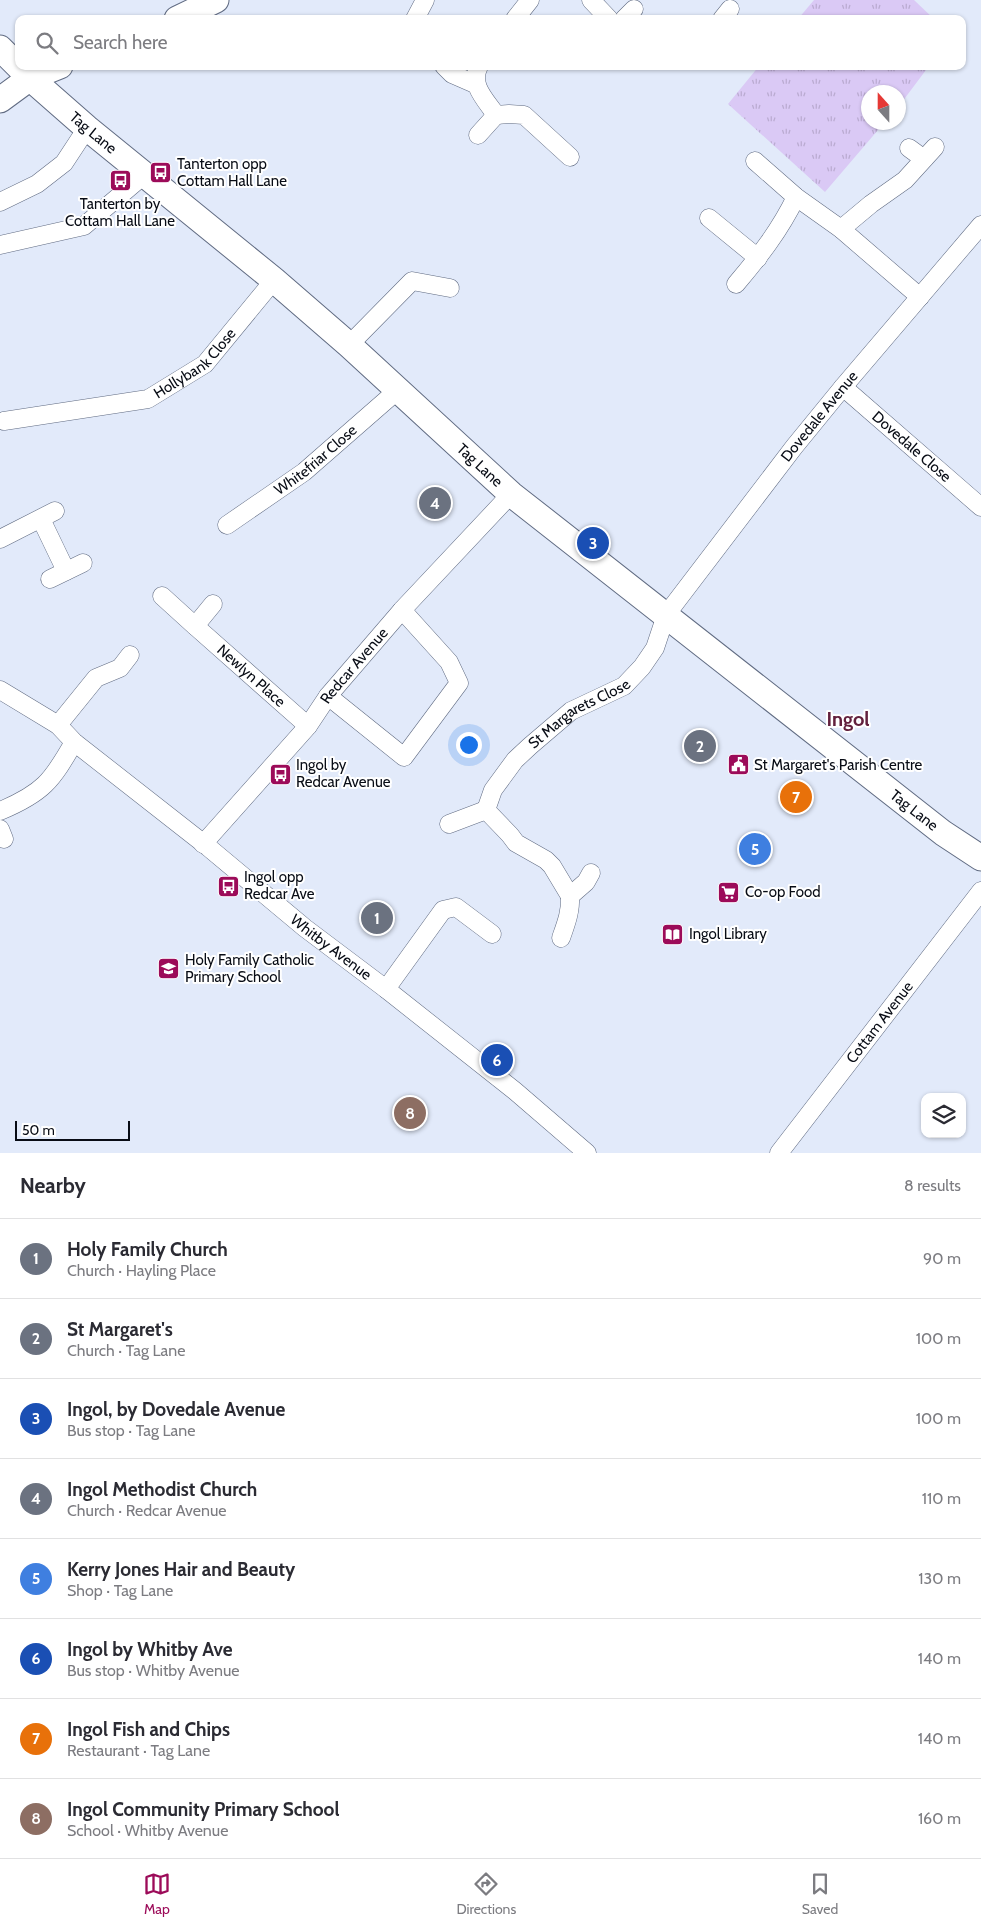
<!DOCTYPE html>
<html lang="en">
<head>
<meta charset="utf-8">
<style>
	body { margin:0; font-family:Cabin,sans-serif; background:#f7f7f7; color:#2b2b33 }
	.controls { position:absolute; right:15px; bottom:15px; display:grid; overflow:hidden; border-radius:10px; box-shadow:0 1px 4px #0004 }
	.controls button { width:45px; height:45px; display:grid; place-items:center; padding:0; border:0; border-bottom:1px solid #e1e1e2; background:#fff; color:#2b2b33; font:25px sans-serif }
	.compass { position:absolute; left:861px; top:85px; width:45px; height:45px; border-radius:50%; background:#fff; box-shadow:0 1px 4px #0004; rotate:339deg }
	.scale { position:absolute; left:15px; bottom:12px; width:115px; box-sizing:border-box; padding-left:5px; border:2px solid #080c15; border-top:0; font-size:14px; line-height:18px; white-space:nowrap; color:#080c15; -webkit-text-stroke:4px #fff; paint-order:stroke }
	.you { position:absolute; left:468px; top:744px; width:18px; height:18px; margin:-12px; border:4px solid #fff; border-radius:50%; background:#1a73e8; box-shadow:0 0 0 8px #1a73e833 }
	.badge { display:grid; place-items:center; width:32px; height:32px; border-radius:50%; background:#9c0b59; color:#fff; font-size:16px; font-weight:700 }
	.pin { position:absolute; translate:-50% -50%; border:2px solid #fff; box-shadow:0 1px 5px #0006 }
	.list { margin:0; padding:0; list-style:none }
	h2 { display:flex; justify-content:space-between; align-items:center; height:65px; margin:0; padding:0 20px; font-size:21px }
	h2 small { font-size:16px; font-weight:400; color:#7c7c81 }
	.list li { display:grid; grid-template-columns:32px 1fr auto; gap:15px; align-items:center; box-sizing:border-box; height:80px; padding:0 20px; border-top:1px solid #e1e1e2 }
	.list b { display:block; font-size:19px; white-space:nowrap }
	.list p { margin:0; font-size:16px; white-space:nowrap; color:#7c7c81 }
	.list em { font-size:16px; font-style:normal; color:#7c7c81 }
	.icon { flex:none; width:28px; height:28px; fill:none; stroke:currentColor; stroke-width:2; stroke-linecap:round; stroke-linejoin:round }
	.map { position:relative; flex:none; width:981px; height:1153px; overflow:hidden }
	.search { position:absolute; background:#fff; box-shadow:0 1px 4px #0004; left:15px; right:15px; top:15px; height:55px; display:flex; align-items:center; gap:12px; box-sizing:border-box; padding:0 18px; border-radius:10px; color:#7c7c81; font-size:19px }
	.sheet { height:705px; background:#fff }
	nav { display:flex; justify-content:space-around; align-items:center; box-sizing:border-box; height:70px; border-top:1px solid #e1e1e2; background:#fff; font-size:14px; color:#7c7c81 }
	nav a { display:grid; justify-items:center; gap:2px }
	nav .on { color:#9c0b59 }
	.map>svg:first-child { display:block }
	.park { fill:url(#park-tufts) }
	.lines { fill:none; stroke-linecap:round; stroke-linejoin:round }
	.street-casing { stroke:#606b82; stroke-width:19 }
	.secondary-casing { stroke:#606b82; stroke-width:27 }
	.street { stroke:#fff; stroke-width:18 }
	.secondary { stroke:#fff; stroke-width:25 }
	.labels { text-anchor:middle; stroke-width:4; stroke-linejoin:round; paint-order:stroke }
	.street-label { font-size:15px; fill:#080c15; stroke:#fff }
	.poi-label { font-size:15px; fill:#080c15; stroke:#fff; text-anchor:start }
	.district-label { font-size:20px; font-weight:bold; fill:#62203d; stroke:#fff }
</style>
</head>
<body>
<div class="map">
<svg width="981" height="1153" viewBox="0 0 981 1153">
	<defs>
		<pattern id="park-tufts" width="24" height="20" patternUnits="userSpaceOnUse" patternTransform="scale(1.25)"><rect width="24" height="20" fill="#dac9f5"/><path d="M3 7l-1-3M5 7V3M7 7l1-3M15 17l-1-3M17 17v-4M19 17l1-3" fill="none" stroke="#baabd1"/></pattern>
	</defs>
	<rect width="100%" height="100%" fill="#e2eafa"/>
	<g class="park">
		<path d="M 814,0 L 914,0 L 934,19 L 798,19 Z"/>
		<path d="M 759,66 L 929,66 L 899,106 L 898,92 L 868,92 L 868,122 L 884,123 L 825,192 L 728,104 Z"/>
	</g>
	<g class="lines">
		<defs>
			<g id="street">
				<path d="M 591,0 L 609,19"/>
				<path d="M 415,19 L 425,0"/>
				<path d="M 515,19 L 530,0"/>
				<path d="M 624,19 L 634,9"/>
				<path d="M 722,19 L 730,9"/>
				<path d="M 444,66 L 452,74 L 475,84"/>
				<path d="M 479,66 C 469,85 486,100 496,115 L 509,114 L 524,115 L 570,157"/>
				<path d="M 478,135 L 496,115"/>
				<path d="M 909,148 L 924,159"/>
				<path d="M 755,161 L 796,197 L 841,229 L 920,297"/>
				<path d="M 0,202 L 37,184 L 64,163 L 87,128"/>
				<path d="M 709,218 L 758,258"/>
				<path d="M 841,229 L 871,204 L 905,180 L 935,147"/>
				<path d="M 0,245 L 84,226 L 144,175"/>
				<path d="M 736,284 C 759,257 780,230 796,197"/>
				<path d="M 349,345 L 412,281 L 450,288"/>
				<path id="s1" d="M 843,387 L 981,507"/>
				<path id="s2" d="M 4,421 L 148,399 L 205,364 L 274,280"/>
				<path d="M 41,519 L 66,571"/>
				<path id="s3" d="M 227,525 L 304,472 L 399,389"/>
				<path d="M 0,539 L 55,511"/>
				<path d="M 50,579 L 83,563"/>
				<path d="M 162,596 L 195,626 L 213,604"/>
				<path id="s4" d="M 195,626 L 308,726"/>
				<path id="s5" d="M 0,690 L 58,725 L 74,742 L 208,847 L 305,928 L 386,989 L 515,1091 L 587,1153"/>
				<path d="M 328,696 L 404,757 L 459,683 L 449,662 L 402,610"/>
				<path d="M 58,725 L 96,678 L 120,668 L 130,655"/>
				<path d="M 0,811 C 43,793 52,781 74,742"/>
				<path d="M 449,824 L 486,810"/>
				<path d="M 0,829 L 4,839"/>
				<path id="s6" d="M 203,844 L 308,726 L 328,696 L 402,610 L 511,494"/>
				<path id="s7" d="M 570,896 L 552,866 L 546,860 L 516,843 L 510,835 L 486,810 L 493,790 L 515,760 L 530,746 L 571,711 L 624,686 L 642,667 L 655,648 L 666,615 L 794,447 L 843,387 L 981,225"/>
				<path d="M 561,938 C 566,924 571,911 570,896 L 586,882 L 591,873"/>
				<path d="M 386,989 L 443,910 L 456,907 L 492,934"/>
				<path id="s8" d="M 779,1153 L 981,891"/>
			</g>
			<g id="secondary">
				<path d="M 177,19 L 216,0"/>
				<path id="s9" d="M 0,48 L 30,78 L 87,128 L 274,280 L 349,345 L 511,494 L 943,833 L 981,858"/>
				<path d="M 0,100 L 30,78 L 60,66"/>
			</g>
		</defs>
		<use href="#street" class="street-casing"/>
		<use href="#secondary" class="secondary-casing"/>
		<use href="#street" class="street"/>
		<use href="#secondary" class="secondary"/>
	</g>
	<defs>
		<symbol id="bus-square" viewBox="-11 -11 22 22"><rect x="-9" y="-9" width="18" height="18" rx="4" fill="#9c0b59" stroke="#fff"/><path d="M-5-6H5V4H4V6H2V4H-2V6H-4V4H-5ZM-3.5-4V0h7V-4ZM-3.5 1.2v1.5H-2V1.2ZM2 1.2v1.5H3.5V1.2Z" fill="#fff"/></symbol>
		<symbol id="civic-square" viewBox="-11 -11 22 22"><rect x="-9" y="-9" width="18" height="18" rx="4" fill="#9c0b59" stroke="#fff"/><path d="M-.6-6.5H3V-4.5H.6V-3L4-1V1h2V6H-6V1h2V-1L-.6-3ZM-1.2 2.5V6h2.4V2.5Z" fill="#fff"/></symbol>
		<symbol id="supermarket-square" viewBox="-11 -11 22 22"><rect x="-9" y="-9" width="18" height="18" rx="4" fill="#9c0b59" stroke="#fff"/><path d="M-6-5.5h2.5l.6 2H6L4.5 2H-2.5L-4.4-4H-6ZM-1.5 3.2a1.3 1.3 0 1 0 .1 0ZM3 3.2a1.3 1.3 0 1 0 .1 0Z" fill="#fff"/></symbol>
		<symbol id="library-square" viewBox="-11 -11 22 22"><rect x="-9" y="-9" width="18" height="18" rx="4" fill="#9c0b59" stroke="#fff"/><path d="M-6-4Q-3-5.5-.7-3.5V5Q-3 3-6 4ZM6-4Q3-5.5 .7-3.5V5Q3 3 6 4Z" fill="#fff"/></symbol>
		<symbol id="school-square" viewBox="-11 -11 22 22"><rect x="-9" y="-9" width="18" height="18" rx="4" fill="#9c0b59" stroke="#fff"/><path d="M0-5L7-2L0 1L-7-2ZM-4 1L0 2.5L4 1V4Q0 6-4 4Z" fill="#fff"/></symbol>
	</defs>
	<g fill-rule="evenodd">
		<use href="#bus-square" x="148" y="160" width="25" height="25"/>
		<use href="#bus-square" x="108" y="168" width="25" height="25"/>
		<use href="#civic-square" x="726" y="752" width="25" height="25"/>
		<use href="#bus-square" x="268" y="762" width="25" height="25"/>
		<use href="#bus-square" x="216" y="874" width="25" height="25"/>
		<use href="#supermarket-square" x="716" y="880" width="25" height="25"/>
		<use href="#library-square" x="660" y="922" width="25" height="25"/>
		<use href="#school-square" x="156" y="956" width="25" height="25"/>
	</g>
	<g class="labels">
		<g class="street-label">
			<text dy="5" stroke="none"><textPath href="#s9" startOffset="126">Tag Lane</textPath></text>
			<text dy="5" stroke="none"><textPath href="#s2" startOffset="205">Hollybank Close</textPath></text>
			<text dy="5" stroke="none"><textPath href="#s7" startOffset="649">Dovedale Avenue</textPath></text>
			<text dy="5" stroke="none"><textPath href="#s1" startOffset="91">Dovedale Close</textPath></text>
			<text dy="5" stroke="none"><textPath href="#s3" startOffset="110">Whitefriar Close</textPath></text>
			<text dy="5" stroke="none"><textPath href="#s9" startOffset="636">Tag Lane</textPath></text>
			<text dy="5" stroke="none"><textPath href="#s6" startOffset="234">Redcar Avenue</textPath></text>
			<text dy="5" stroke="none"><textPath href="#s4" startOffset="75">Newlyn Place</textPath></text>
			<text dy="5" stroke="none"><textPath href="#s7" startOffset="261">St Margarets Close</textPath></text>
			<text dy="5" stroke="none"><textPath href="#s9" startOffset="1191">Tag Lane</textPath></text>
			<text dy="5" stroke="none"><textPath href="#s5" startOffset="420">Whitby Avenue</textPath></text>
			<text dy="5" stroke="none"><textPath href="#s8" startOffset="165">Cottam Avenue</textPath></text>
		</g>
		<g class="poi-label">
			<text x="177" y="169">Tanterton opp<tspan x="177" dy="17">Cottam Hall Lane</tspan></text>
			<text x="120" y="209" text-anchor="middle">Tanterton by<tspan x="120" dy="17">Cottam Hall Lane</tspan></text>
			<text x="296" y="770">Ingol by<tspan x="296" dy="17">Redcar Avenue</tspan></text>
			<text x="754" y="770">St Margaret's Parish Centre</text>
			<text x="244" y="882">Ingol opp<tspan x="244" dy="17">Redcar Ave</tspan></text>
			<text x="745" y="897">Co-op Food</text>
			<text x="689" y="939">Ingol Library</text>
			<text x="185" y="965">Holy Family Catholic<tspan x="185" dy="17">Primary School</tspan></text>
		</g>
		<g class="district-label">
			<text x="848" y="726">Ingol</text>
		</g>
	</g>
</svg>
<div class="controls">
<button><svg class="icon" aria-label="layers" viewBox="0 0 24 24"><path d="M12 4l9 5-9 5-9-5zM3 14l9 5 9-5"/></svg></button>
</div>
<svg class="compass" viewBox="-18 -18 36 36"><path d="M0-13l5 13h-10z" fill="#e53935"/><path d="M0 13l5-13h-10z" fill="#7c7c81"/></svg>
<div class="scale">50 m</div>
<div class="you"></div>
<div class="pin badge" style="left:377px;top:918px;background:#6b7280">1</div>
<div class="pin badge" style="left:700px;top:746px;background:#6b7280">2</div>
<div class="pin badge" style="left:593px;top:543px;background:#1a4fb4">3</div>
<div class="pin badge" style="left:435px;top:503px;background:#6b7280">4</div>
<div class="pin badge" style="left:755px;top:849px;background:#3f7fe0">5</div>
<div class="pin badge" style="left:497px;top:1060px;background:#1a4fb4">6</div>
<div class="pin badge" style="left:796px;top:797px;background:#e8710a">7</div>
<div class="pin badge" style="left:410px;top:1113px;background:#8d6e63">8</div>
<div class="search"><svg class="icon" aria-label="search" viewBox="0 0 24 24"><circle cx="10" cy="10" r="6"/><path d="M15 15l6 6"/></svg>Search here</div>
</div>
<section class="sheet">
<h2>Nearby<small>8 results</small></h2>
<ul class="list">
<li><span class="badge" style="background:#6b7280">1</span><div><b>Holy Family Church</b><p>Church · Hayling Place</p></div><em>90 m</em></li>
<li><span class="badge" style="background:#6b7280">2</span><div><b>St Margaret's</b><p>Church · Tag Lane</p></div><em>100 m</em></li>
<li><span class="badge" style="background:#1a4fb4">3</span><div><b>Ingol, by Dovedale Avenue</b><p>Bus stop · Tag Lane</p></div><em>100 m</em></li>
<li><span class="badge" style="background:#6b7280">4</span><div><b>Ingol Methodist Church</b><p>Church · Redcar Avenue</p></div><em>110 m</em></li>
<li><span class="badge" style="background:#3f7fe0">5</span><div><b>Kerry Jones Hair and Beauty</b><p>Shop · Tag Lane</p></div><em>130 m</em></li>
<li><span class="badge" style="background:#1a4fb4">6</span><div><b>Ingol by Whitby Ave</b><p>Bus stop · Whitby Avenue</p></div><em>140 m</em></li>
<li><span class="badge" style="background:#e8710a">7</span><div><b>Ingol Fish and Chips</b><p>Restaurant · Tag Lane</p></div><em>140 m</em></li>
<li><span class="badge" style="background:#8d6e63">8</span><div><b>Ingol Community Primary School</b><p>School · Whitby Avenue</p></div><em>160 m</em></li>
</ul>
</section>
<nav>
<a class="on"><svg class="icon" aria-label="map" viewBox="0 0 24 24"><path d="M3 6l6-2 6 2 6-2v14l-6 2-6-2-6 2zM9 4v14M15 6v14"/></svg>Map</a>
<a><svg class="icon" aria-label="directions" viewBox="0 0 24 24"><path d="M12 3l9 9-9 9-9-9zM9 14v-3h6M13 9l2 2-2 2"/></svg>Directions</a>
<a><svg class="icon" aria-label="saved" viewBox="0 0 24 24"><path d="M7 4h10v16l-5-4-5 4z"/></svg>Saved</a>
</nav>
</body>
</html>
